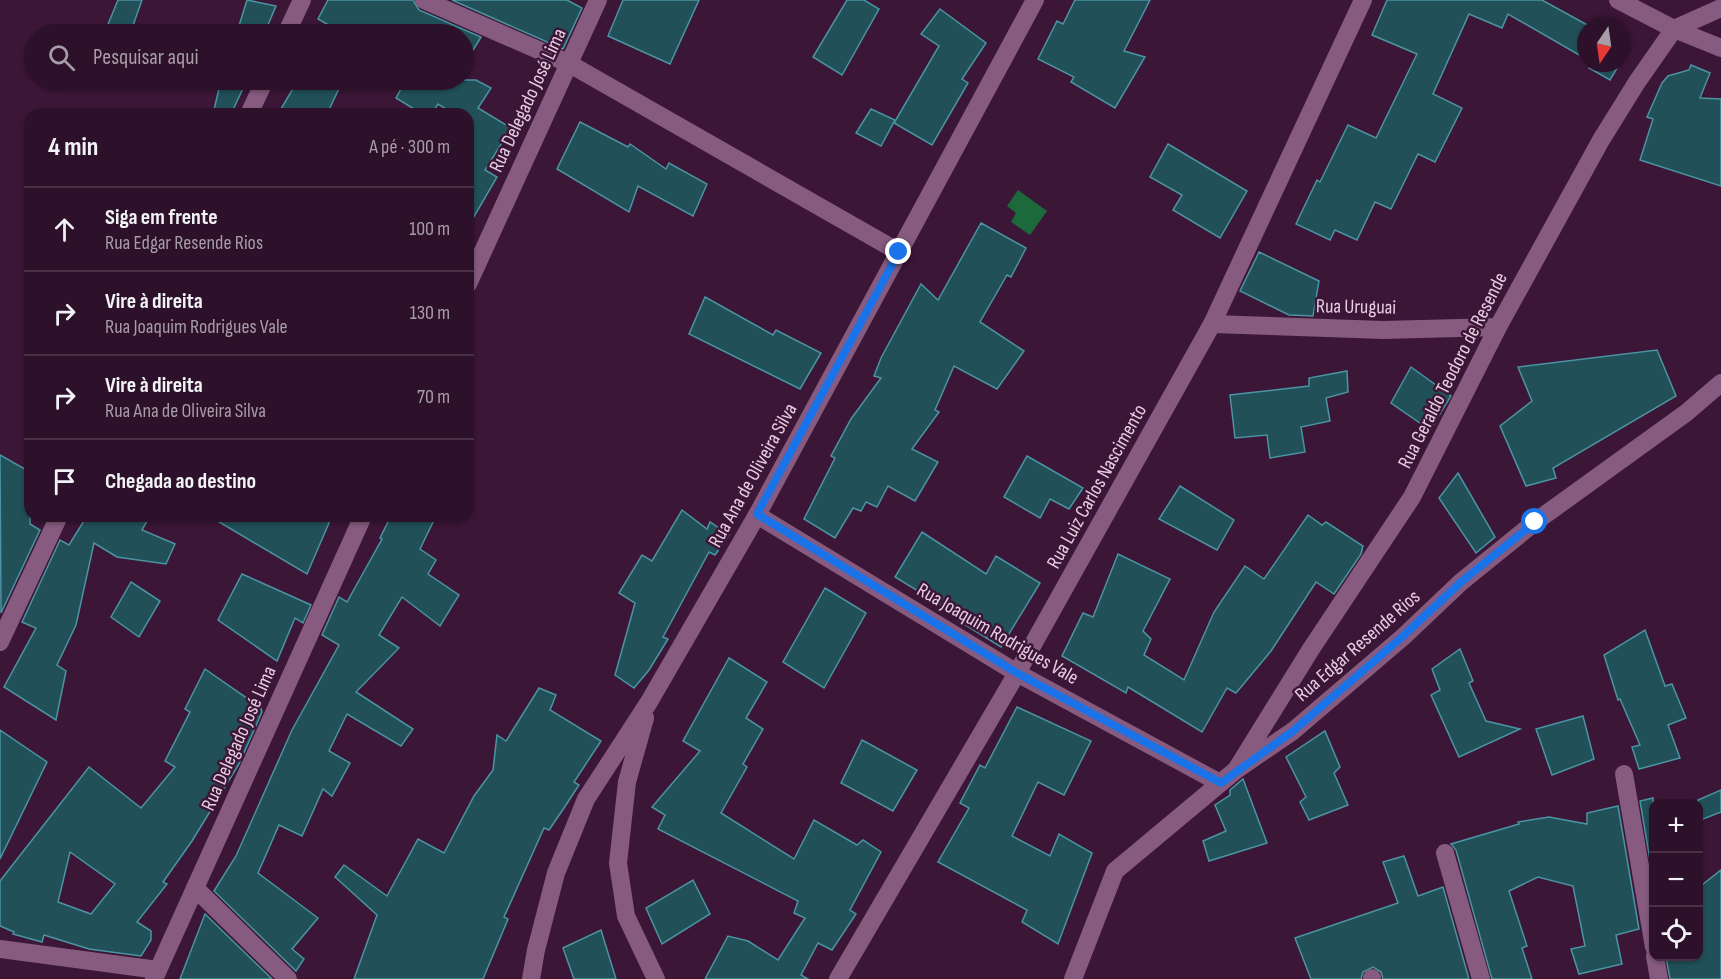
<!DOCTYPE html>
<html lang="pt">
<head>
<meta charset="utf-8">
<style>
	body { margin:0; font-family:"Sofia Sans Condensed",sans-serif; background:#351931; color:#f1f3f6 }
	.controls { position:absolute; right:18px; bottom:18px; display:grid; overflow:hidden; border-radius:12px; box-shadow:0 2px 4px #0004 }
	.controls button { width:54px; height:54px; display:grid; place-items:center; padding:0; border:0; border-bottom:2px solid #483046; background:#2d1029; color:#f1f3f6; font:30px sans-serif }
	.compass { position:absolute; left:1577px; top:18px; width:54px; height:54px; border-radius:50%; background:#2d1029; box-shadow:0 2px 4px #0004; rotate:193deg }
	.stop { position:absolute; width:18px; height:18px; margin:-14px; border:4px solid #1a73e8; border-radius:50%; background:#fff }
	.stop.end { background:#1a73e8; border-color:#fff; box-shadow:0 2px 6px #0008 }
	.list { margin:0; padding:0; list-style:none }
	h2 { display:flex; justify-content:space-between; align-items:center; height:78px; margin:0; padding:0 24px; font-size:26px }
	h2 small { font-size:20px; font-weight:400; color:#a79da8 }
	.list li { display:grid; grid-template-columns:39px 1fr auto; gap:18px; align-items:center; box-sizing:border-box; height:84px; padding:0 24px; border-top:2px solid #483046 }
	.list b { display:block; font-size:22px; white-space:nowrap }
	.list p { margin:0; font-size:20px; white-space:nowrap; color:#a79da8 }
	.list em { font-size:20px; font-style:normal; color:#a79da8 }
	.icon { flex:none; width:33px; height:33px; fill:none; stroke:currentColor; stroke-width:2; stroke-linecap:round; stroke-linejoin:round }
	.map { position:relative; flex:none; width:1721px; height:979px; overflow:hidden }
	.search { position:absolute; background:#2d1029; box-shadow:0 2px 4px #0004; left:24px; top:24px; width:450px; height:66px; display:flex; align-items:center; gap:15px; box-sizing:border-box; padding:0 21px; border-radius:33px; color:#a79da8; font-size:22px }
	.panel { position:absolute; background:#2d1029; box-shadow:0 2px 4px #0004; left:24px; top:108px; width:450px; height:414px; border-radius:18px }
	.map>svg:first-child { display:block }
	.water { fill:#1c6a3c }
	.building { fill:#215059; stroke:#4a94a3; stroke-width:1.5; fill-rule:evenodd }
	.lines { fill:none; stroke-linecap:round; stroke-linejoin:round }
	.street { stroke:#865b7f; stroke-width:18 }
	.route { stroke:#1a73e8; stroke-width:8 }
	.labels { text-anchor:middle; stroke-width:5; stroke-linejoin:round; paint-order:stroke }
	.street-label { font-size:20px; fill:#e6cde1; stroke:#3c1637 }
</style>
</head>
<body>
<div class="map">
<svg width="1721" height="979" viewBox="0 0 1721 979">
	<rect width="100%" height="100%" fill="#3c1637"/>
	<path class="water" d="M 1018,190 L 1047,211 L 1030,235 L 1011,222 L 1016,213 L 1007,206 Z"/>
	<g class="building">
		<path d="M 118,0 L 142,0 L 130,34 L 104,34 Z"/>
		<path d="M 247,0 L 276,6 L 264,34 L 238,29 Z"/>
		<path d="M 328,0 L 413,0 L 419,10 L 481,37 L 464,65 L 464,34 L 344,34 L 318,19 Z"/>
		<path d="M 452,0 L 567,0 L 582,8 L 563,49 Z"/>
		<path d="M 623,0 L 699,0 L 670,64 L 608,36 Z"/>
		<path d="M 847,0 L 864,0 L 879,9 L 842,75 L 813,57 Z"/>
		<path d="M 1075,0 L 1150,0 L 1124,51 L 1145,57 L 1115,108 L 1071,82 L 1074,77 L 1038,59 L 1057,21 L 1063,24 Z"/>
		<path d="M 1387,0 L 1542,0 L 1591,27 L 1586,27 L 1586,59 L 1508,14 L 1502,28 L 1469,14 L 1433,94 L 1462,108 L 1435,162 L 1418,154 L 1391,209 L 1375,202 L 1357,240 L 1335,230 L 1330,240 L 1296,224 L 1317,180 L 1320,182 L 1348,125 L 1376,138 L 1417,54 L 1372,35 Z"/>
		<path d="M 940,9 L 986,43 L 962,79 L 968,83 L 932,145 L 894,123 L 939,46 L 921,34 Z"/>
		<path d="M 1592,63 L 1620,63 L 1610,80 L 1589,68 Z"/>
		<path d="M 1691,65 L 1710,73 L 1700,98 L 1721,99 L 1721,186 L 1640,160 L 1653,119 L 1647,117 L 1662,83 L 1668,76 L 1689,70 Z"/>
		<path d="M 221,80 L 247,80 L 231,114 L 213,114 Z"/>
		<path d="M 298,80 L 343,80 L 327,114 L 278,114 Z"/>
		<path d="M 406,80 L 476,80 L 491,88 L 478,108 L 511,128 L 485,170 L 497,177 L 468,227 L 468,114 L 454,114 L 438,104 L 432,114 L 422,114 L 396,98 Z"/>
		<path d="M 871,109 L 895,120 L 881,146 L 856,133 Z"/>
		<path d="M 580,122 L 628,147 L 630,144 L 666,169 L 669,163 L 707,184 L 693,216 L 638,186 L 629,212 L 557,169 Z"/>
		<path d="M 1168,144 L 1247,191 L 1220,238 L 1173,210 L 1182,195 L 1150,177 Z"/>
		<path d="M 981,223 L 1026,248 L 1011,277 L 1007,275 L 980,322 L 1024,351 L 997,389 L 954,366 L 935,410 L 939,412 L 912,449 L 938,462 L 915,501 L 888,486 L 877,507 L 866,502 L 861,511 L 853,508 L 835,538 L 804,519 L 835,458 L 831,456 L 851,419 L 881,378 L 874,376 L 881,358 L 921,284 L 938,300 Z"/>
		<path d="M 1259,252 L 1319,281 L 1313,316 L 1289,315 L 1240,291 Z"/>
		<path d="M 705,297 L 773,335 L 776,330 L 821,353 L 800,389 L 689,334 Z"/>
		<path d="M 1657,350 L 1676,396 L 1553,468 L 1556,478 L 1526,486 L 1500,426 L 1532,401 L 1518,367 Z"/>
		<path d="M 1411,367 L 1451,396 L 1430,430 L 1391,403 Z"/>
		<path d="M 1347,371 L 1348,392 L 1326,398 L 1330,421 L 1301,427 L 1305,452 L 1270,458 L 1267,435 L 1235,438 L 1230,395 L 1309,386 L 1309,378 Z"/>
		<path d="M 0,455 L 30,472 L 30,524 L 40,530 L 1,613 Z"/>
		<path d="M 1027,456 L 1083,488 L 1069,509 L 1050,499 L 1040,518 L 1004,497 Z"/>
		<path d="M 1458,473 L 1495,537 L 1476,553 L 1439,498 Z"/>
		<path d="M 1180,486 L 1234,520 L 1217,550 L 1159,519 Z"/>
		<path d="M 682,510 L 707,529 L 710,522 L 729,535 L 715,555 L 709,552 L 663,637 L 668,639 L 649,670 L 634,688 L 615,675 L 635,603 L 619,593 L 642,555 L 652,561 Z"/>
		<path d="M 1308,515 L 1322,525 L 1326,522 L 1363,546 L 1361,554 L 1334,594 L 1316,582 L 1271,651 L 1236,693 L 1227,688 L 1202,732 L 1128,687 L 1126,693 L 1062,656 L 1083,613 L 1093,617 L 1118,554 L 1170,579 L 1143,631 L 1151,639 L 1144,655 L 1184,680 L 1214,612 L 1245,566 L 1264,579 Z"/>
		<path d="M 87,516 L 150,516 L 142,530 L 175,544 L 166,564 L 117,557 L 94,543 L 76,625 L 57,665 L 66,671 L 56,720 L 4,687 L 36,628 L 22,622 L 60,540 L 69,545 Z"/>
		<path d="M 209,516 L 332,516 L 307,574 Z"/>
		<path d="M 391,516 L 436,516 L 420,549 L 436,560 L 428,574 L 459,595 L 440,626 L 402,597 L 379,635 L 399,648 L 356,692 L 413,729 L 401,746 L 347,714 L 329,751 L 350,763 L 332,796 L 323,789 L 302,836 L 279,825 L 258,873 L 318,918 L 292,949 L 304,959 L 296,971 L 214,891 L 236,856 L 292,730 L 339,645 L 322,635 L 339,597 L 347,602 L 382,539 L 380,538 Z"/>
		<path d="M 922,532 L 986,574 L 996,556 L 1040,583 L 1001,647 L 959,621 L 961,617 L 895,577 Z"/>
		<path d="M 242,574 L 311,605 L 303,623 L 295,618 L 277,661 L 218,620 Z"/>
		<path d="M 131,582 L 160,601 L 139,637 L 111,617 Z"/>
		<path d="M 825,588 L 866,613 L 824,688 L 783,662 Z"/>
		<path d="M 1645,630 L 1665,686 L 1672,684 L 1686,718 L 1668,725 L 1680,758 L 1639,769 L 1632,747 L 1640,745 L 1620,699 L 1618,700 L 1604,655 Z"/>
		<path d="M 1460,649 L 1473,681 L 1469,683 L 1486,721 L 1520,729 L 1459,757 L 1431,695 L 1440,690 L 1432,669 Z"/>
		<path d="M 729,658 L 767,682 L 746,718 L 763,729 L 743,764 L 747,767 L 721,813 L 794,859 L 814,820 L 857,845 L 863,840 L 881,852 L 850,910 L 856,914 L 832,950 L 818,943 L 801,975 L 808,979 L 705,979 L 728,936 L 748,941 L 778,960 L 805,918 L 794,913 L 798,901 L 658,829 L 665,815 L 652,807 L 700,751 L 683,741 Z"/>
		<path d="M 205,669 L 261,708 L 262,712 L 239,764 L 192,841 L 163,882 L 167,884 L 137,922 L 151,931 L 151,940 L 141,956 L 89,949 L 44,935 L 42,942 L 13,934 L 14,932 L 0,926 L 0,881 L 89,767 L 141,808 L 175,767 L 165,761 L 190,712 L 185,709 ZM 70,852 L 115,884 L 91,914 L 58,902 Z"/>
		<path d="M 539,688 L 556,695 L 550,710 L 601,741 L 574,782 L 579,785 L 564,808 L 549,830 L 544,828 L 504,917 L 508,919 L 483,979 L 354,979 L 377,915 L 335,877 L 344,865 L 387,896 L 418,839 L 444,853 L 474,796 L 493,770 L 497,735 L 506,741 Z"/>
		<path d="M 1017,707 L 1091,741 L 1064,795 L 1038,782 L 1012,836 L 1050,856 L 1059,834 L 1092,853 L 1058,944 L 1022,922 L 1027,910 L 938,862 L 969,808 L 960,803 L 980,765 L 985,768 Z"/>
		<path d="M 1583,716 L 1594,759 L 1552,775 L 1536,729 Z"/>
		<path d="M 0,730 L 47,762 L 0,859 Z"/>
		<path d="M 1325,731 L 1340,767 L 1334,773 L 1348,805 L 1309,820 L 1300,802 L 1306,797 L 1286,757 Z"/>
		<path d="M 862,740 L 917,770 L 893,811 L 841,783 Z"/>
		<path d="M 1243,779 L 1267,843 L 1209,861 L 1203,841 L 1226,831 L 1215,805 L 1230,795 L 1230,790 Z"/>
		<path d="M 1721,790 L 1721,812 L 1698,821 L 1698,800 Z"/>
		<path d="M 1653,798 L 1653,878 L 1640,801 Z"/>
		<path d="M 1618,806 L 1639,929 L 1616,935 L 1622,964 L 1579,974 L 1571,949 L 1585,946 L 1573,886 L 1538,877 L 1509,891 L 1527,946 L 1522,948 L 1532,979 L 1492,979 L 1456,850 L 1451,844 L 1519,824 L 1518,822 L 1549,817 L 1587,824 L 1587,813 Z"/>
		<path d="M 1404,856 L 1418,896 L 1443,887 L 1469,979 L 1383,979 L 1381,972 L 1373,967 L 1363,972 L 1361,979 L 1311,979 L 1295,938 L 1398,903 L 1383,862 Z"/>
		<path d="M 1721,870 L 1721,979 L 1670,979 L 1666,957 L 1698,957 L 1698,888 Z"/>
		<path d="M 693,880 L 710,914 L 662,944 L 646,908 Z"/>
		<path d="M 205,914 L 272,979 L 180,979 Z"/>
		<path d="M 601,930 L 616,979 L 574,979 L 563,948 Z"/>
	</g>
	<g class="lines">
		<g class="street">
			<path d="M 424,0 L 568,63 L 899,252"/>
			<path d="M 1618,0 L 1674,29 L 1721,48"/>
			<path d="M 286,34 L 302,0"/>
			<path d="M 249,114 L 265,80"/>
			<path d="M 468,284 L 598,0"/>
			<path d="M 1212,324 L 1383,330 L 1498,327"/>
			<path d="M 757,515 L 1017,673 L 1220,783"/>
			<path d="M 0,642 L 59,516"/>
			<path d="M 645,718 L 627,782 L 618,863 L 626,916 L 656,979"/>
			<path d="M 1236,770 L 1311,649 L 1412,497 L 1498,327 L 1601,140 L 1637,82 L 1674,29 L 1721,8"/>
			<path d="M 1624,774 L 1654,947"/>
			<path d="M 1445,853 L 1481,979"/>
			<path d="M 195,888 L 288,979"/>
			<path d="M 0,949 L 158,970"/>
			<path d="M 1655,956 L 1659,979"/>
			<path d="M 1372,978 L 1372,979"/>
			<path d="M 154,979 L 363,516"/>
			<path d="M 531,979 L 536,950 L 556,873 L 586,799 L 649,702 L 757,515 L 1035,0"/>
			<path d="M 838,979 L 1017,673 L 1212,324 L 1363,0"/>
			<path d="M 1073,979 L 1115,871 L 1236,770 L 1293,731 L 1403,637 L 1461,582 L 1535,522 L 1686,413 L 1721,383"/>
		</g>
	</g>
	<g class="lines">
		<path class="route" d="M 899,252 L 757,514 L 1017,673 L 1221,783 L 1293,731 L 1402,637 L 1461,582 L 1535,522"/>
	</g>
	<g class="labels">
		<g class="street-label">
			<text transform="translate(527 100) rotate(-65)" y="7">Rua Delegado José Lima</text>
			<text transform="translate(1356 306) rotate(1)" y="7">Rua Uruguai</text>
			<text transform="translate(1452 370) rotate(-63)" y="7">Rua Geraldo Teodoro de Resende</text>
			<text transform="translate(752 475) rotate(-61)" y="7">Rua Ana de Oliveira Silva</text>
			<text transform="translate(1096 486) rotate(-61)" y="7">Rua Luiz Carlos Nascimento</text>
			<text transform="translate(998 633) rotate(30)" y="7">Rua Joaquim Rodrigues Vale</text>
			<text transform="translate(1357 645) rotate(-41)" y="7">Rua Edgar Resende Rios</text>
			<text transform="translate(238 738) rotate(-66)" y="7">Rua Delegado José Lima</text>
		</g>
	</g>
</svg>
<div class="controls">
<button>+</button>
<button>−</button>
<button><svg class="icon" aria-label="locate" viewBox="0 0 24 24"><circle cx="12" cy="12" r="6"/><path d="M12 2v4M12 18v4M2 12h4M18 12h4"/></svg></button>
</div>
<svg class="compass" viewBox="-18 -18 36 36"><path d="M0-13l5 13h-10z" fill="#e53935"/><path d="M0 13l5-13h-10z" fill="#a79da8"/></svg>
<div class="stop" style="left:1535px;top:522px"></div>
<div class="stop end" style="left:899px;top:252px"></div>
<div class="search"><svg class="icon" aria-label="search" viewBox="0 0 24 24"><circle cx="10" cy="10" r="6"/><path d="M15 15l6 6"/></svg>Pesquisar aqui</div>
<section class="panel">
<h2>4 min<small>A pé · 300 m</small></h2>
<ul class="list">
<li><svg class="icon" aria-label="ahead" viewBox="0 0 24 24"><path d="M12 20V5M6 11l6-6 6 6"/></svg><div><b>Siga em frente</b><p>Rua Edgar Resende Rios</p></div><em>100 m</em></li>
<li><svg class="icon" aria-label="right" viewBox="0 0 24 24"><path d="M7 20v-9h11M14 6l5 5-5 5"/></svg><div><b>Vire à direita</b><p>Rua Joaquim Rodrigues Vale</p></div><em>130 m</em></li>
<li><svg class="icon" aria-label="right" viewBox="0 0 24 24"><path d="M7 20v-9h11M14 6l5 5-5 5"/></svg><div><b>Vire à direita</b><p>Rua Ana de Oliveira Silva</p></div><em>70 m</em></li>
<li><svg class="icon" aria-label="arrive" viewBox="0 0 24 24"><path d="M6 21V4h12l-3 4 3 4H6"/></svg><div><b>Chegada ao destino</b></div></li>
</ul>
</section>
</div>
</body>
</html>
